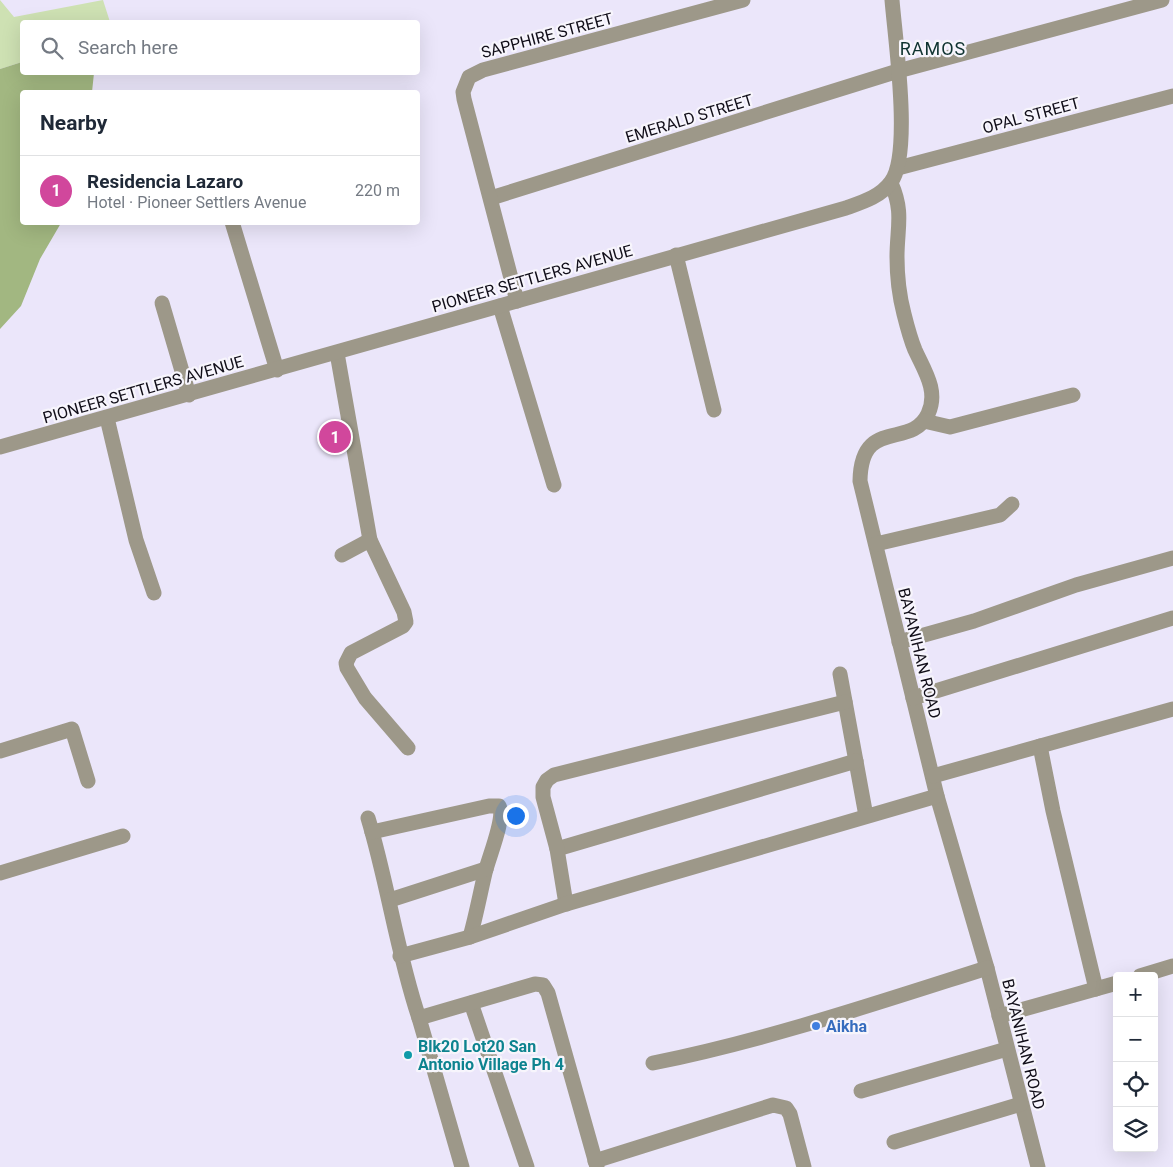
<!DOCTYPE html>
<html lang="en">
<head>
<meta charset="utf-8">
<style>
	body { margin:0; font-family:Roboto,sans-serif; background:#f6f6f7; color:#1f2937 }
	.controls { position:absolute; right:15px; bottom:15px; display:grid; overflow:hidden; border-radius:5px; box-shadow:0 5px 20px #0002 }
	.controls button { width:45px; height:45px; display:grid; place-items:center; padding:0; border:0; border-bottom:1px solid #e0e1e3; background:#fff; color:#1f2937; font:25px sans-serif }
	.you { position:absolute; left:515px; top:815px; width:18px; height:18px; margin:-12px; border:4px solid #fff; border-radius:50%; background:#1a73e8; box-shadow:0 0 0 8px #1a73e833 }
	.badge { display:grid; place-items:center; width:32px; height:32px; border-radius:50%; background:#1a73e8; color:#fff; font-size:16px; font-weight:700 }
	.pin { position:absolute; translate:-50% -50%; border:2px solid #fff; box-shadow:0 1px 5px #0006 }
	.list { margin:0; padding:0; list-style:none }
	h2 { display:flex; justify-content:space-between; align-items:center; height:65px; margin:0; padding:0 20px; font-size:21px }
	h2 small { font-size:16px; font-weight:400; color:#747a83 }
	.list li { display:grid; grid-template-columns:32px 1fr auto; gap:15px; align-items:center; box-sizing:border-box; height:70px; padding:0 20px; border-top:1px solid #e0e1e3 }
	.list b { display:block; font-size:19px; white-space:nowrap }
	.list p { margin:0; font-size:16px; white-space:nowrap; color:#747a83 }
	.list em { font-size:16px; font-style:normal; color:#747a83 }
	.icon { flex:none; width:28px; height:28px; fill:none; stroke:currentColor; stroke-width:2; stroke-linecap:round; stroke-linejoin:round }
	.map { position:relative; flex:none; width:1173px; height:1167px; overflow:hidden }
	.search { position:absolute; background:#fff; box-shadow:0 5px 20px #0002; left:20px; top:20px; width:400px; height:55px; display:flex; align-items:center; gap:12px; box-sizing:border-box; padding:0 18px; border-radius:5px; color:#747a83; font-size:19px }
	.panel { position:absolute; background:#fff; box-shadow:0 5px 20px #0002; left:20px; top:90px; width:400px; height:135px; border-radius:5px }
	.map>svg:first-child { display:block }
	.green { fill:#cee1b3 }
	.forest { fill:#a2b781 }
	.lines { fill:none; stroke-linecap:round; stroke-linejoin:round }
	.minor { stroke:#9d9889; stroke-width:15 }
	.shop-dot { fill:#3f7fe0; stroke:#f7f5fc; stroke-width:2 }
	.culture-dot { fill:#0f9aa8; stroke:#f7f5fc; stroke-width:2 }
	.labels { text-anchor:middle; stroke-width:4.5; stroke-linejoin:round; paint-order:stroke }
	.street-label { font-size:16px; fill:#110e19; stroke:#f7f5fc }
	.shop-label { font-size:16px; font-weight:bold; fill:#366cbe; stroke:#f7f5fc; text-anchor:start }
	.culture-label { font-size:16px; font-weight:bold; fill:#0d838f; stroke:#f7f5fc; text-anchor:start }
	.neighbourhood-label { font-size:18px; letter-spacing:1px; fill:#103331; stroke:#f7f5fc }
</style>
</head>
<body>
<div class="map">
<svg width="1173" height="1167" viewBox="0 0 1173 1167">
	<rect width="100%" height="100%" fill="#ebe6fa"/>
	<path class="green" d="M 0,0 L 14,17 L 103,0 L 110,22 L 22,22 L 22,62 L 0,69 Z"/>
	<path class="forest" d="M 22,62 L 22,72 L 94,73 L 92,92 L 22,92 L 22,222 L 61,223 L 40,259 L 21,306 L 0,329 L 0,69 Z"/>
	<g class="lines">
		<g class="minor">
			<path d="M 898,168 L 1173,96"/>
			<path d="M 891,183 C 904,212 897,228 897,257 C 897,276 899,295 904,314 C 907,326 910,338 915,350 C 924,370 939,391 928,414 C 911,450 861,416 860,481 L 937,796 L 987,968 L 1038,1167"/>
			<path d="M 491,198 L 898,71 L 1162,0"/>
			<path d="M 232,222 L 277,370"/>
			<path d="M 676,255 L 714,410"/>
			<path d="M 517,301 L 464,99 L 463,92 L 469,77 L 483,70 L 743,0"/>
			<path d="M 162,303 L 189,395"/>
			<path d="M 500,306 L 554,485"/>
			<path d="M 337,353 L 370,540"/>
			<path d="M 107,418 L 136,540 L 154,593"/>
			<path d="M 924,421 L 950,427 L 1073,395"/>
			<path d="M 0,447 L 846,208 C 863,202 880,197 891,182 C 912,154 895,38 892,0"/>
			<path d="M 876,544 L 1000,515 L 1012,504"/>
			<path d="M 342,555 L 370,540 L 404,612 L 406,622 L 403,626 L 351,653 L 346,663 L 347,668 L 365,698 L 408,748"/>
			<path d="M 899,642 L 974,621 L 1076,585 L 1173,558"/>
			<path d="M 840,674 L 866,816"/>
			<path d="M 913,698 L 1173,618"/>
			<path d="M 1040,746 L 1053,811 L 1096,989"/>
			<path d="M 0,751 L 72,729 L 88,781"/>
			<path d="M 933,776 L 1173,709"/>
			<path d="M 368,818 C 388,884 397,953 419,1018"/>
			<path d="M 372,832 L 489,806 L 499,806 C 506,817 488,859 485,873 C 480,894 476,916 470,937"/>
			<path d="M 557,849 L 856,761"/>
			<path d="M 0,873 L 123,836"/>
			<path d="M 390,900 L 486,869"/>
			<path d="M 566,904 L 557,849 L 543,797 L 543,787 L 547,780 L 554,775 L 845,702"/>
			<path d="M 400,956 L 470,937 L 566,904 L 937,796"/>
			<path d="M 1140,976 L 1173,966"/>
			<path d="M 471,1003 L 527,1167"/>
			<path d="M 999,1016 L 1117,983"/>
			<path d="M 653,1063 C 767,1040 877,1003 987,968"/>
			<path d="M 861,1091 L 1007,1049"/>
			<path d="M 894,1142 L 1021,1104"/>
			<path d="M 595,1161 L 773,1105 L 786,1108 L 790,1114 L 804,1167"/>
			<path d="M 462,1167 L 419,1018 L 535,984 L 543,985 L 548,993 L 597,1167"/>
		</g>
	</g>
	<circle class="shop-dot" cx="816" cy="1026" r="5"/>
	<circle class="culture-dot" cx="408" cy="1055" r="5"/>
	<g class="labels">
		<g class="street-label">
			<text transform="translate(547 35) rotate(-15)" y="6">SAPPHIRE STREET</text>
			<text transform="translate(1031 115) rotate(-15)" y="6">OPAL STREET</text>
			<text transform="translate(689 118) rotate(-17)" y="6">EMERALD STREET</text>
			<text transform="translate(532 278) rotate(-16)" y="6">PIONEER SETTLERS AVENUE</text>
			<text transform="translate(143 389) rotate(-16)" y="6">PIONEER SETTLERS AVENUE</text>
			<text transform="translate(920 653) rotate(76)" y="6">BAYANIHAN ROAD</text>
			<text transform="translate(1024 1044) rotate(76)" y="6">BAYANIHAN ROAD</text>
		</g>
		<g class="shop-label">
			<text x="826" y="1032">Aikha</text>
		</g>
		<g class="culture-label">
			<text x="418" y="1052">Blk20 Lot20 San<tspan x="418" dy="18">Antonio Village Ph 4</tspan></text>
		</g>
		<g class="neighbourhood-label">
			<text x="933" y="55">RAMOS</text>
		</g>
	</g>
</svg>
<div class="controls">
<button>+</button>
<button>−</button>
<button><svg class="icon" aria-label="locate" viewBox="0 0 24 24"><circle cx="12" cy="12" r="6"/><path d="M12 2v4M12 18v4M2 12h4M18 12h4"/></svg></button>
<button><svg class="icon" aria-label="layers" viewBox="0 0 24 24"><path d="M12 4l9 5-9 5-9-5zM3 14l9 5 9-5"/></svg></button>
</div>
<div class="you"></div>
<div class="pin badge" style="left:335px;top:437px;background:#d1479c">1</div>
<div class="search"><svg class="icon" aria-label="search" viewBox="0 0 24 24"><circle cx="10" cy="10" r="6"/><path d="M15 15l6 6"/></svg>Search here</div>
<section class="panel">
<h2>Nearby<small></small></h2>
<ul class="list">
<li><span class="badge" style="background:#d1479c">1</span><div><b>Residencia Lazaro</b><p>Hotel · Pioneer Settlers Avenue</p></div><em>220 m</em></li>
</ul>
</section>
</div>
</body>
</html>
